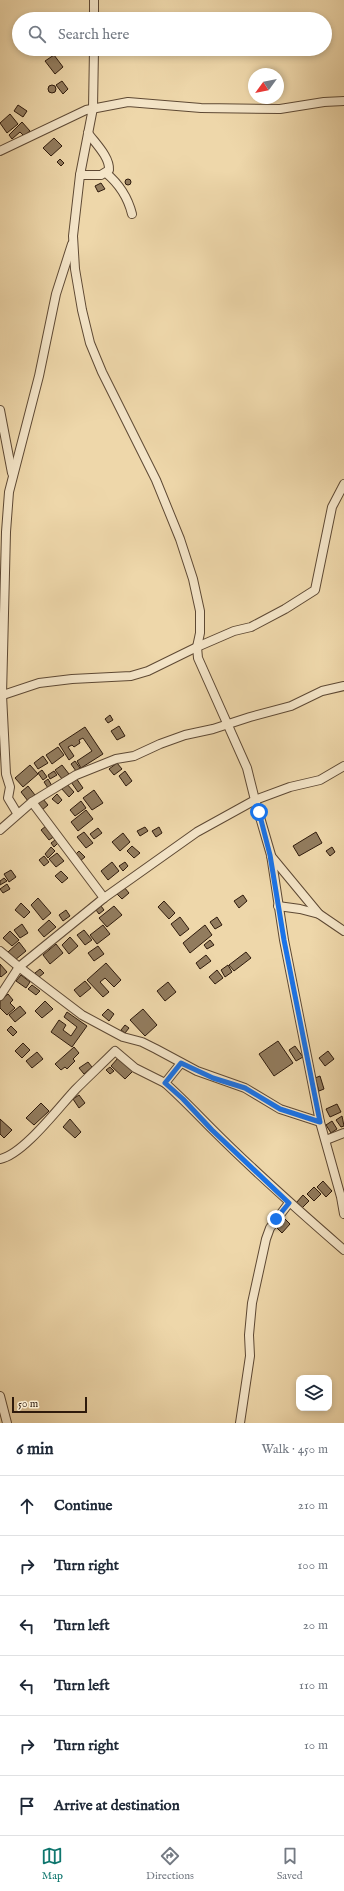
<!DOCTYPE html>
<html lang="en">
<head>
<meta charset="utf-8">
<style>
	body { margin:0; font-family:"IM FELL English",serif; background:#f2f2f3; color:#1f2937 }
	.controls { position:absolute; right:12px; bottom:12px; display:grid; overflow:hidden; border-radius:8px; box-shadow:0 2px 6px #0003 }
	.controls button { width:36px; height:36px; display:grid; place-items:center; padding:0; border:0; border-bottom:1px solid #e0e1e3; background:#fff; color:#1f2937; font:20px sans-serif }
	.compass { position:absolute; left:248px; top:68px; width:36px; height:36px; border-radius:50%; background:#fff; box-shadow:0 2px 6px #0003; rotate:237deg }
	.scale { position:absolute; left:12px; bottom:10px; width:75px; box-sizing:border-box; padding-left:4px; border:2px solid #2e1a0c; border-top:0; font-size:11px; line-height:14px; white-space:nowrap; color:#2e1a0c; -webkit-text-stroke:3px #f4e5c8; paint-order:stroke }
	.stop { position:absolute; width:12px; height:12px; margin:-9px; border:3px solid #1a73e8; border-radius:50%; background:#fff }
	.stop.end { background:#1a73e8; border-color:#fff; box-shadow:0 1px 4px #0008 }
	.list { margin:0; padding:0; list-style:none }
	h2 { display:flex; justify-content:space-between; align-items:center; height:52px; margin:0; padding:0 16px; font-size:17px }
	h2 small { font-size:13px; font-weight:400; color:#747a83 }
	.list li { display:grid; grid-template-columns:26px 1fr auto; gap:12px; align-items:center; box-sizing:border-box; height:60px; padding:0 16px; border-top:1px solid #e0e1e3 }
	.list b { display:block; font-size:15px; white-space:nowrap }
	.list em { font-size:13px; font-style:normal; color:#747a83 }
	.icon { flex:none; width:22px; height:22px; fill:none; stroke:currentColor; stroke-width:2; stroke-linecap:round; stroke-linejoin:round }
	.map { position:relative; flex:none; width:344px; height:1423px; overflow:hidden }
	.search { position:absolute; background:#fff; box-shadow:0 2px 6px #0003; left:12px; right:12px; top:12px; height:44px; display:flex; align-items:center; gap:10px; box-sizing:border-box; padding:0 14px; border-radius:22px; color:#747a83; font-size:15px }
	.sheet { height:412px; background:#fff }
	nav { display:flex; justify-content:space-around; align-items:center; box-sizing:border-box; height:56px; border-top:1px solid #e0e1e3; background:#fff; font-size:11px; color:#747a83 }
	nav a { display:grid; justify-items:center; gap:2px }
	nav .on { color:#0f766e }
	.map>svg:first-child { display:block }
	.building { fill:#927c5e; stroke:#2e1a0c }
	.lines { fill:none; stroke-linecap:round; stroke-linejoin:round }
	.street-casing { stroke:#5e4934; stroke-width:10 }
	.street { stroke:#f4e5c8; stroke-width:8 }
	.route { stroke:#1a73e8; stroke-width:5 }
</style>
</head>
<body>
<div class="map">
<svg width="344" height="1423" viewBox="0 0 344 1423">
	<rect width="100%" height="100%" fill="#eed7aa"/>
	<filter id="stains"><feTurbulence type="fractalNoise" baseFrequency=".005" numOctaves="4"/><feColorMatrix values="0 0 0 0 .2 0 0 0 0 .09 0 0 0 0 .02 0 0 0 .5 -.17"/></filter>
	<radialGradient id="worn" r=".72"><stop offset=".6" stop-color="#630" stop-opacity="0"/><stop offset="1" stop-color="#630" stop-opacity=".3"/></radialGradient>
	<g class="building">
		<path d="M 54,55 L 63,67 L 55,74 L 45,61 Z"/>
		<path d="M 62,81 L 68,89 L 63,94 L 56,85 Z"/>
		<circle cx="52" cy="89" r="4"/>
		<path d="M 18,105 L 27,111 L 23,117 L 14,111 Z"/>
		<path d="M 10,114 L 18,124 L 7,133 L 0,123 Z"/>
		<path d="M 22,122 L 30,131 L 24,136 L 20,132 L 12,139 L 9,135 Z"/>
		<path d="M 54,138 L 62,146 L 51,156 L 43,148 Z"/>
		<path d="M 60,159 L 64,163 L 61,166 L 57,162 Z"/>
		<circle cx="128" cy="182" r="3"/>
		<path d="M 101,183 L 105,189 L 98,192 L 95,186 Z"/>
		<path d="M 110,715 L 113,720 L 108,723 L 105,719 Z"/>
		<path d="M 119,726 L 125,736 L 117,740 L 111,731 Z"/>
		<path d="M 85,727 L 103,754 L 81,768 L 77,761 L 92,751 L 83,738 L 79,740 L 80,743 L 74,747 L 72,745 L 68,747 L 74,756 L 69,760 L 59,744 Z"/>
		<path d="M 58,747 L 64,755 L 52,764 L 46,755 Z"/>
		<path d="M 43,756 L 48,763 L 38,769 L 34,763 Z"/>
		<path d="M 75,761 L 80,768 L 76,771 L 71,764 Z"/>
		<path d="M 117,763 L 122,769 L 114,775 L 109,769 Z"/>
		<path d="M 30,765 L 38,774 L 23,787 L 15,778 Z"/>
		<path d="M 62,765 L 69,774 L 62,779 L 55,770 Z"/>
		<path d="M 42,770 L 47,777 L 43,780 L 38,773 Z"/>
		<path d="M 54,771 L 57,775 L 50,779 L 48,775 Z"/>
		<path d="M 125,771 L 132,781 L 126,786 L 119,776 Z"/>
		<path d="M 76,778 L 83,788 L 78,792 L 71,782 Z"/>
		<path d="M 48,779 L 52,786 L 48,788 L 44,782 Z"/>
		<path d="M 66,783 L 74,792 L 69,797 L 61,788 Z"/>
		<path d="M 28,786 L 35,795 L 28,801 L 21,792 Z"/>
		<path d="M 94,790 L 103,803 L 92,810 L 83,798 Z"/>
		<path d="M 57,794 L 62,800 L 58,804 L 52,799 Z"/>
		<path d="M 43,799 L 48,805 L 42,810 L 38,803 Z"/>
		<path d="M 81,801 L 86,808 L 75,816 L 70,810 Z"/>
		<path d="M 86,810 L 93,819 L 78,831 L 71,822 Z"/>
		<path d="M 46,826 L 55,836 L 49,840 L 41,830 Z"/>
		<path d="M 145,827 L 148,831 L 140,836 L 137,831 Z"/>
		<path d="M 159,827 L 162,833 L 156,837 L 152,831 Z"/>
		<path d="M 98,828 L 102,833 L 94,839 L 90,834 Z"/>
		<path d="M 84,832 L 93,843 L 86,848 L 77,837 Z"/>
		<path d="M 316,832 L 322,843 L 299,856 L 293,846 Z"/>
		<path d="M 123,833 L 130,842 L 120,851 L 112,842 Z"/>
		<path d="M 55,840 L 58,843 L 54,847 L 51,843 Z"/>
		<path d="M 132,846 L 140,853 L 134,858 L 127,851 Z"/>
		<path d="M 51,847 L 55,851 L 48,858 L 45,854 Z"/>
		<path d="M 332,847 L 335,852 L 330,856 L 326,851 Z"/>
		<path d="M 79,851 L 85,857 L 80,861 L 75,855 Z"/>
		<path d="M 57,853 L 64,861 L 56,867 L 49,859 Z"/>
		<path d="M 44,856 L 49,862 L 44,866 L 39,860 Z"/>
		<path d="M 112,862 L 119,871 L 108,880 L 101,871 Z"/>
		<path d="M 125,862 L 128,866 L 123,871 L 119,866 Z"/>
		<path d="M 11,870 L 16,877 L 9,882 L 4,874 Z"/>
		<path d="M 61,871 L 68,878 L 62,883 L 55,876 Z"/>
		<path d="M 4,878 L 7,881 L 0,885 L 0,881 Z"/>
		<path d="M 7,884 L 10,889 L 3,893 L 0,889 Z"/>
		<path d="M 124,887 L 129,893 L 122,899 L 116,893 Z"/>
		<path d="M 243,895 L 247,901 L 239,908 L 234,901 Z"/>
		<path d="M 38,898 L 51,913 L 43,920 L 31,905 Z"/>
		<path d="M 164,901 L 175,913 L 169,919 L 158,907 Z"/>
		<path d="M 21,903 L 30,912 L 24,918 L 15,910 Z"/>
		<path d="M 101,906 L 104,910 L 99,914 L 96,910 Z"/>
		<path d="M 114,906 L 122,915 L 107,927 L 99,918 Z"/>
		<path d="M 66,910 L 70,916 L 63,921 L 59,915 Z"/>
		<path d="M 180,917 L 189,929 L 180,936 L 171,924 Z"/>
		<path d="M 217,917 L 222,925 L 215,929 L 210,922 Z"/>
		<path d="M 49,920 L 56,927 L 44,937 L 38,930 Z"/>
		<path d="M 22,924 L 28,933 L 20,938 L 14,930 Z"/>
		<path d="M 103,925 L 110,934 L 97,944 L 90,935 Z"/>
		<path d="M 205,925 L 212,935 L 190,953 L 183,943 Z"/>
		<path d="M 84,930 L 92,940 L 85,945 L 77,935 Z"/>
		<path d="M 10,931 L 19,940 L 12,946 L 3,938 Z"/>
		<path d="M 70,937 L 78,946 L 69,954 L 62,945 Z"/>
		<path d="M 210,940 L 214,945 L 207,949 L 204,945 Z"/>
		<path d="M 19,942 L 26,951 L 15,960 L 8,952 Z"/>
		<path d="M 56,944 L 63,953 L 50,964 L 43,955 Z"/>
		<path d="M 98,946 L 104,954 L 94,961 L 88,953 Z"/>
		<path d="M 246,952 L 251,958 L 234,971 L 229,965 Z"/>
		<path d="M 206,955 L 211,961 L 200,969 L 196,963 Z"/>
		<path d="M 106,963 L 121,980 L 114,987 L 105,978 L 100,982 L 109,992 L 103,997 L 87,980 Z"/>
		<path d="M 0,964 L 7,972 L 1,977 L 0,976 Z"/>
		<path d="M 228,965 L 232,972 L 225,977 L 221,970 Z"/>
		<path d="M 40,969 L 44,973 L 39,977 L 35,973 Z"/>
		<path d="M 217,970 L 223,978 L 215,984 L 209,977 Z"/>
		<path d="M 21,975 L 30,982 L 26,988 L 16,981 Z"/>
		<path d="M 85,981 L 91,988 L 80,997 L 74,990 Z"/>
		<path d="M 168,982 L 176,992 L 165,1001 L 157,991 Z"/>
		<path d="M 32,985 L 40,991 L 36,995 L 28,989 Z"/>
		<path d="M 8,994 L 13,1000 L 10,1003 L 15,1008 L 7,1015 L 0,1008 L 0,1001 Z"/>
		<path d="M 45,1001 L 53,1009 L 42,1018 L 35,1011 Z"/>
		<path d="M 20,1006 L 26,1013 L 15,1022 L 9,1015 Z"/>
		<path d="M 108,1009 L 114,1014 L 109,1021 L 102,1015 Z"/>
		<path d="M 143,1009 L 157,1025 L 145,1036 L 130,1020 Z"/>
		<path d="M 67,1012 L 87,1026 L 72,1047 L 51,1032 L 59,1020 L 66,1025 L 63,1030 L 71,1036 L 77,1027 L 64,1017 Z"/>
		<path d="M 125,1025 L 129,1028 L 125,1033 L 121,1030 Z"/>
		<path d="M 11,1026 L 17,1032 L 13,1036 L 7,1030 Z"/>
		<path d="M 278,1041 L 293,1063 L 274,1076 L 259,1054 Z"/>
		<path d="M 23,1043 L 30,1050 L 22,1058 L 15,1051 Z"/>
		<path d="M 295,1046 L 303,1057 L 296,1061 L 289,1050 Z"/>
		<path d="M 74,1047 L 79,1053 L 73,1059 L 75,1061 L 67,1069 L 65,1067 L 61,1070 L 55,1064 Z"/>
		<path d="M 328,1051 L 334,1059 L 325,1066 L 319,1058 Z"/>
		<path d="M 37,1052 L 43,1059 L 32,1068 L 26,1061 Z"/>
		<path d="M 118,1058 L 133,1071 L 125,1079 L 111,1066 Z"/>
		<path d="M 88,1062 L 92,1067 L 84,1074 L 79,1068 Z"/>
		<path d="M 110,1067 L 114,1071 L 110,1074 L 106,1070 Z"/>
		<path d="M 320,1076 L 324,1089 L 319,1091 L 315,1078 Z"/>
		<path d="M 79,1095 L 85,1103 L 79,1108 L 73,1099 Z"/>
		<path d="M 41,1103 L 49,1111 L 34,1125 L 26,1118 Z"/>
		<path d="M 337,1104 L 341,1112 L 330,1117 L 326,1109 Z"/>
		<path d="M 342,1116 L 344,1126 L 341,1127 L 336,1120 Z"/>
		<path d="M 0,1119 L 12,1130 L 4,1138 L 0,1134 Z"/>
		<path d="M 70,1119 L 81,1132 L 75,1138 L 63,1127 Z"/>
		<path d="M 332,1121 L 337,1129 L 331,1133 L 326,1125 Z"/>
		<path d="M 323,1181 L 332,1191 L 326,1197 L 317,1187 Z"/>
		<path d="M 314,1187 L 321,1194 L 314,1201 L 307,1194 Z"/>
		<path d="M 303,1195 L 309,1201 L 302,1208 L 296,1203 Z"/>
		<path d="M 283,1217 L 290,1224 L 282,1233 L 275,1226 Z"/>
	</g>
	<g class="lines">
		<defs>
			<g id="street">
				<path d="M 94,0 L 94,19"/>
				<path d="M 0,151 L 86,110 L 128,102 L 201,108 L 280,109 L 324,102 L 344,101"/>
				<path d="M 106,173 C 118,183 128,198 132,214"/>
				<path d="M 80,175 L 101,175 L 109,170 C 110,157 95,143 88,133"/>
				<path d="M 0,410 L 12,473"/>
				<path d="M 0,696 L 39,683 L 72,679 L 131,676 L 148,671 L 197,647 L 234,631 L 251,627 L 285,609 L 315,590 L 332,507 L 344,484"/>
				<path d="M 344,766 L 320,780 L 290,787 L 255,800 L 271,855 L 284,940 L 320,1122 L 341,1197 L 344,1214"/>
				<path d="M 32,802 L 104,898"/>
				<path d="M 17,813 L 8,798 L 10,787 L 6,774 L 2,695 L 6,532 L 9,492 L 39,376 L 56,294 L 72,244"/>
				<path d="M 0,830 L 32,802 L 76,775 L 116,759 L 134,756 L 160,744 L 185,735 L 213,729 L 250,717 L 291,706 L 322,691 L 344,686"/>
				<path d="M 271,856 L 319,914"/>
				<path d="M 278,906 L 300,909 L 319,914 L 344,931"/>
				<path d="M 0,951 L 19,967 L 82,1015 L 123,1037 L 142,1042 L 156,1049 L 197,1071 L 245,1088 L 280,1109 L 320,1122"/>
				<path d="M 0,996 L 19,967 L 104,898 L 197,832 L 255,800 L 247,768 L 198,658 L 197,647 L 200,633 L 200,611 L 193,579 L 180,539 L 156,480 L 102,372 L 90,343 L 82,310 L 75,269 L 73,236 L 80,175 L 93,108 L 94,49"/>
				<path d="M 165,1083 C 182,1098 197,1114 213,1130 C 255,1172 299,1211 344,1250"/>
				<path d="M 326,1140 L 344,1133"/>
				<path d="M 0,1159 C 23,1155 59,1107 76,1089 C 89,1076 102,1064 115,1051 L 135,1068 L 165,1083 L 181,1063"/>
				<path d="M 0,1396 L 7,1423"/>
				<path d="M 240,1423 L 250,1356 L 249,1335 L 252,1303 L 266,1239 L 270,1228 L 289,1203"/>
			</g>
		</defs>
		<use href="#street" class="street-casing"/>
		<use href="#street" class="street"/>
	</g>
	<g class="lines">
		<path class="route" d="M 259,812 L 270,855 L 284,940 L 320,1122 L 280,1109 L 245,1088 L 213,1078 L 181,1063 L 165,1083 L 183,1099 L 212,1130 L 289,1203 L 276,1219"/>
	</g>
	<rect width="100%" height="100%" filter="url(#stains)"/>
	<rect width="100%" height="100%" fill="url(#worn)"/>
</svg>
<div class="controls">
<button><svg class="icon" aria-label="layers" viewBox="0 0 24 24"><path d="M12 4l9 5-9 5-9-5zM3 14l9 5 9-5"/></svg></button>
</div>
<svg class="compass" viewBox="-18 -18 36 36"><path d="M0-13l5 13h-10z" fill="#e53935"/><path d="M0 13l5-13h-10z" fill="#747a83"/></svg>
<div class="scale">50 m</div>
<div class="stop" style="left:259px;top:812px"></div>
<div class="stop end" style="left:276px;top:1219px"></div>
<div class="search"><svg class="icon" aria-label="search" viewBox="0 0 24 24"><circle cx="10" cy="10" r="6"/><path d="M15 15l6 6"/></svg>Search here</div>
</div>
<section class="sheet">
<h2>6 min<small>Walk · 450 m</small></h2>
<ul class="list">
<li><svg class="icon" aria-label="ahead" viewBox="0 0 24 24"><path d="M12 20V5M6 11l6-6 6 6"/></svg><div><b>Continue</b></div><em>210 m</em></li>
<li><svg class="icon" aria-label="right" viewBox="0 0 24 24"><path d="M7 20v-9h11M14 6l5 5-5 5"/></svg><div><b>Turn right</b></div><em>100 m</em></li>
<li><svg class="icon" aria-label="left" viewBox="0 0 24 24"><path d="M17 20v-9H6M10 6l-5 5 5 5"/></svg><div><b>Turn left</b></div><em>20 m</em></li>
<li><svg class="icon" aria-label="left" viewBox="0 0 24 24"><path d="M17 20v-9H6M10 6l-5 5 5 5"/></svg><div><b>Turn left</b></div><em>110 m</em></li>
<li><svg class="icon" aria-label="right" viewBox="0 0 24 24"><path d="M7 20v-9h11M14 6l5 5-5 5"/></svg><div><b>Turn right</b></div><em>10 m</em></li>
<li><svg class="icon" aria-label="arrive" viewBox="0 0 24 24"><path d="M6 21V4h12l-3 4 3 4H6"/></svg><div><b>Arrive at destination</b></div></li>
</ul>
</section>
<nav>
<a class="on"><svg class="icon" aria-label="map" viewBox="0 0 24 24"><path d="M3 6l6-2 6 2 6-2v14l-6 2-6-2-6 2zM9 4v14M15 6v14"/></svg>Map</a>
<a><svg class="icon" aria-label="directions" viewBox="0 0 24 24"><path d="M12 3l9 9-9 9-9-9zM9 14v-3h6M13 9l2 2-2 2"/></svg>Directions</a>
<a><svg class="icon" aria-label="saved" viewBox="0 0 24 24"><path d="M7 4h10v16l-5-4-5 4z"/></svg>Saved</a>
</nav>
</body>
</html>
